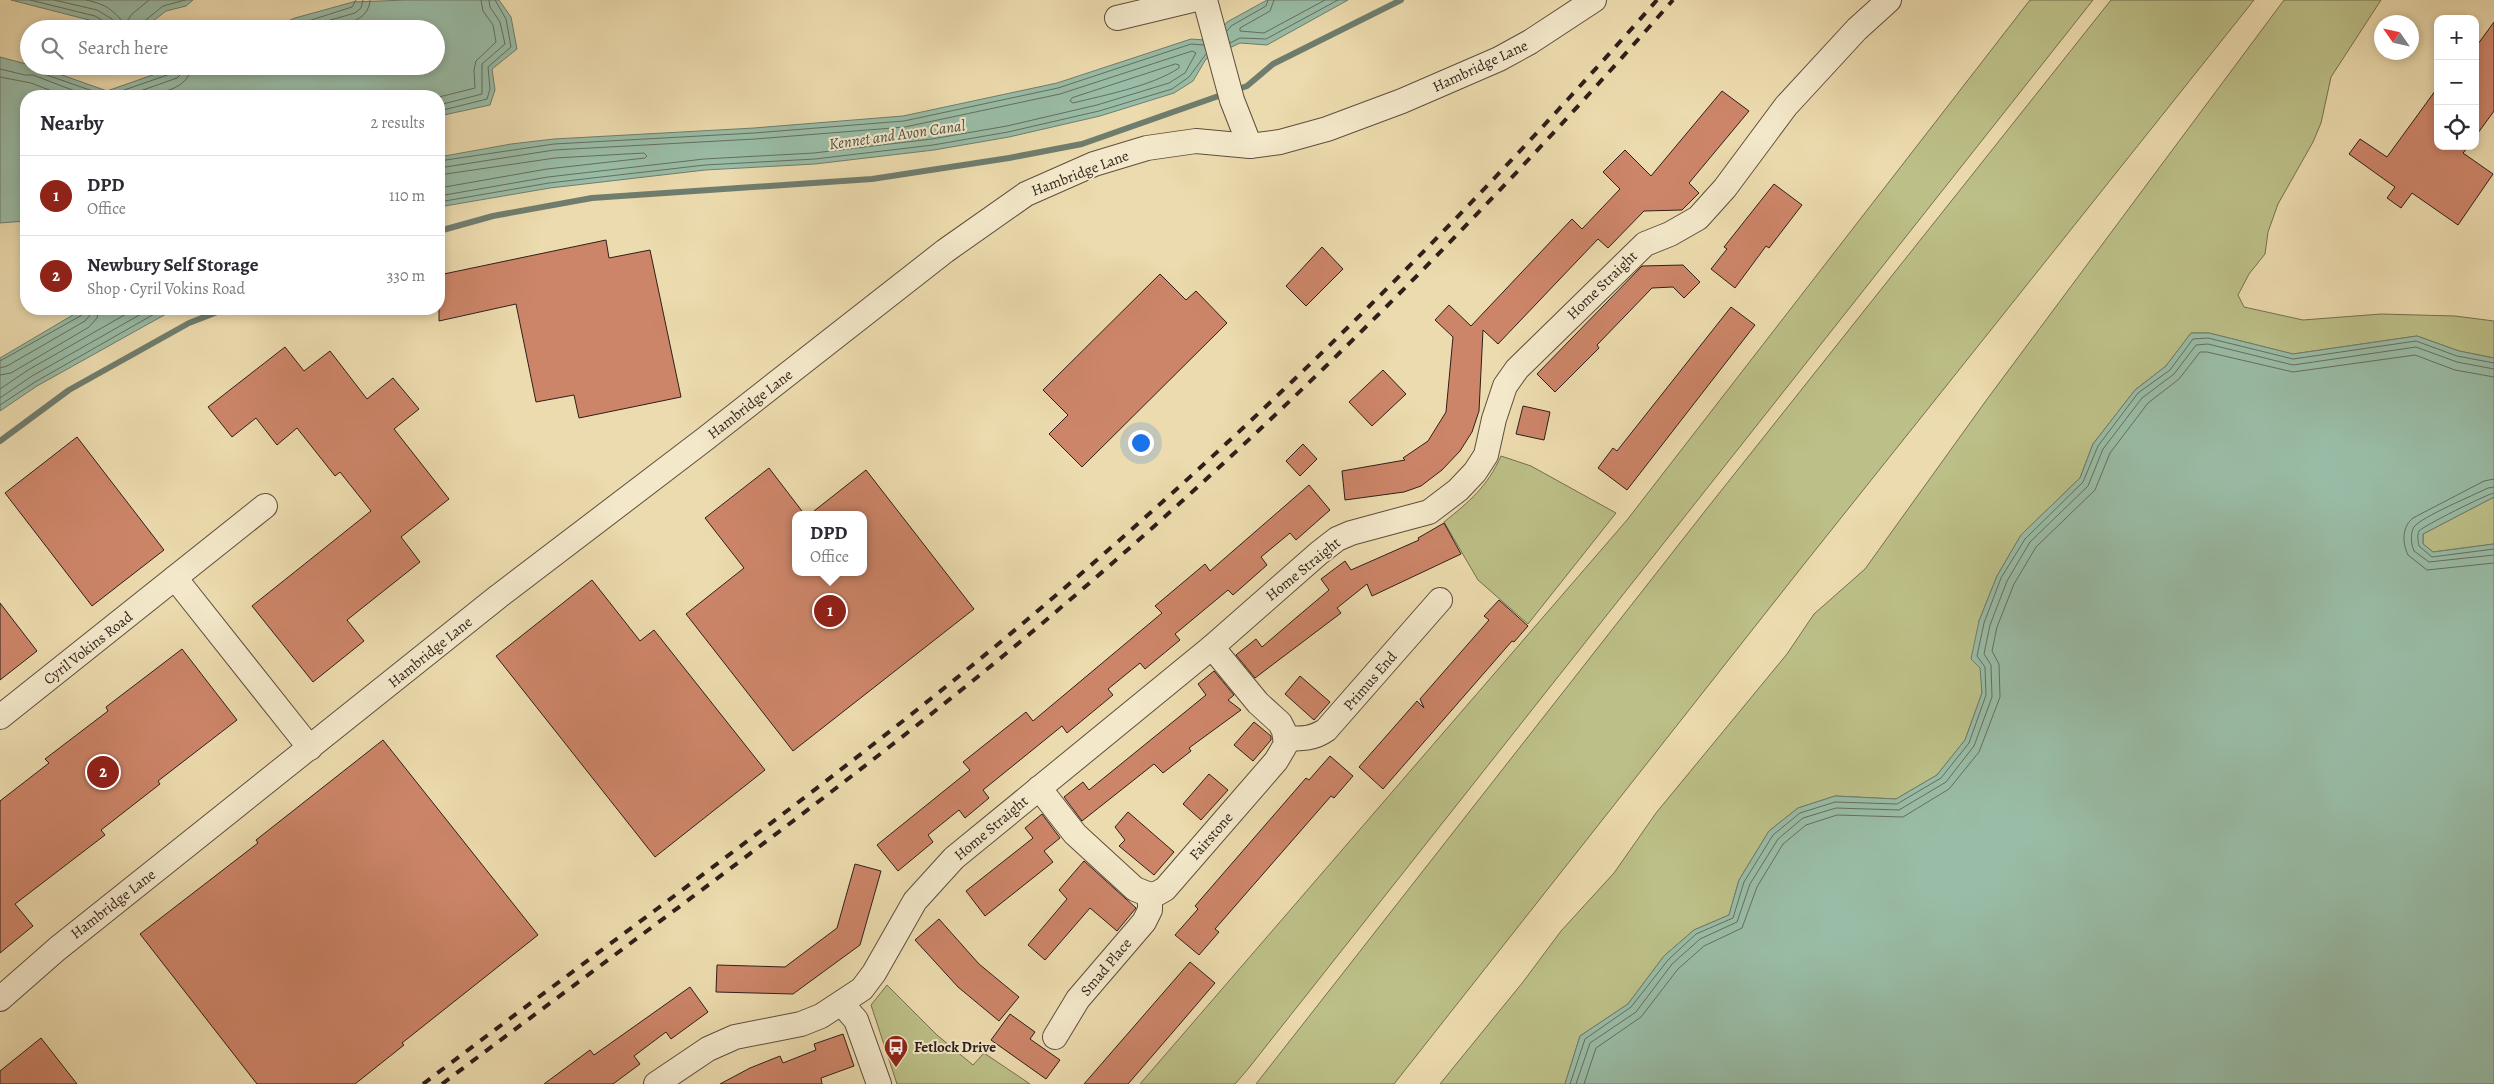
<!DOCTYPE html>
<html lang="en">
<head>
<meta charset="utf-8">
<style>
	body { margin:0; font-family:Alegreya,serif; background:#f2f2f3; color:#2b2b33 }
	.controls { position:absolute; right:15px; top:15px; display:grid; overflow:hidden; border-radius:10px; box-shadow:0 2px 8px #0003 }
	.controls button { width:45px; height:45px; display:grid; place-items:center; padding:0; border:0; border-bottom:1px solid #e1e1e2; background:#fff; color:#2b2b33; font:25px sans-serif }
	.compass { position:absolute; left:2374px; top:15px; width:45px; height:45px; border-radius:50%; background:#fff; box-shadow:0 2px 8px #0003; rotate:304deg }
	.you { position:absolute; left:1140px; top:442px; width:18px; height:18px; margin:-12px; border:4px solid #fff; border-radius:50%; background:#1a73e8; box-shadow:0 0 0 8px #1a73e833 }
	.badge { display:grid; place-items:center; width:32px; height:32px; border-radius:50%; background:#8f2418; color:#fff; font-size:16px; font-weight:700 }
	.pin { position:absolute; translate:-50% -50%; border:2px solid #fff; box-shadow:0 1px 5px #0006 }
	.popup { position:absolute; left:792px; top:511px; width:75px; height:65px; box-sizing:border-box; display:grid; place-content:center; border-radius:10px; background:#fff; filter:drop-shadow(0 1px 4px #0005); font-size:16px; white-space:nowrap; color:#7c7c81 }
	.popup b { font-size:19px; color:#2b2b33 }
	.popup::after { content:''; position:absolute; left:50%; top:100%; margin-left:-10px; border:10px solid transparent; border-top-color:#fff }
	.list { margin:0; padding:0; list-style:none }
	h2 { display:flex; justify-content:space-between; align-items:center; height:65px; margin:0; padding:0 20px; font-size:21px }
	h2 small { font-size:16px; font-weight:400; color:#7c7c81 }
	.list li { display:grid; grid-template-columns:32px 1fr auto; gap:15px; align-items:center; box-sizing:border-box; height:80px; padding:0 20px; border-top:1px solid #e1e1e2 }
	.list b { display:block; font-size:19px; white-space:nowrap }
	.list p { margin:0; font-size:16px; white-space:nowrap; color:#7c7c81 }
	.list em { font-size:16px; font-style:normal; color:#7c7c81 }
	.icon { flex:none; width:28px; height:28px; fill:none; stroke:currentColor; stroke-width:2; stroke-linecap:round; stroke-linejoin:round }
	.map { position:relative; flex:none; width:2494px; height:1084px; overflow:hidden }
	.search { position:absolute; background:#fff; box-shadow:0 2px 8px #0003; left:20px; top:20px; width:425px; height:55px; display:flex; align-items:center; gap:12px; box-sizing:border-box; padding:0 18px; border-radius:28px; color:#7c7c81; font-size:19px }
	.panel { position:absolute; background:#fff; box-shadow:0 2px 8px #0003; left:20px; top:90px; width:425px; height:225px; border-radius:20px }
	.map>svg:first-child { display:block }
	.green { fill:#bcbf87; stroke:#766f50 }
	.water { fill:#99bca6; stroke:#6f7d6e }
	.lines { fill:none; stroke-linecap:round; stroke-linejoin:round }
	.shore { stroke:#646e60; stroke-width:1 }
	.stream { stroke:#6f7d6e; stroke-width:6 }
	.building { fill:#cd8569; stroke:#2f1f19 }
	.street-casing { stroke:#5e4e3e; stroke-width:26 }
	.street { stroke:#f3e8ca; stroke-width:24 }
	.rail { stroke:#2f1f19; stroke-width:4; stroke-dasharray:9 9; stroke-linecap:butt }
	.labels { text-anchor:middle; stroke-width:4; stroke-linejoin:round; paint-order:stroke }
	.street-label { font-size:15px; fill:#2f1f19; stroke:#f3e8ca }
	.poi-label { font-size:15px; font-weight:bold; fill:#2f1f19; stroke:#f3e8ca; text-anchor:start }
	.water-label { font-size:16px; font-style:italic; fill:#4f4e43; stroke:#f3e8ca }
</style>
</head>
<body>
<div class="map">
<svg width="2494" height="1084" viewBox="0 0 2494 1084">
	<rect width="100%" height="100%" fill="#ecdbae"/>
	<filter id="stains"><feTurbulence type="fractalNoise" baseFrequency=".004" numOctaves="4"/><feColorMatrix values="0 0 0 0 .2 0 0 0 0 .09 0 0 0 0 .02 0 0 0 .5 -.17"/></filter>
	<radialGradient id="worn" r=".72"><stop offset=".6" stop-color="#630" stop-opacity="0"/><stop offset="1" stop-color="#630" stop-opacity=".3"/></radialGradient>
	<g class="green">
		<path d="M 2030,0 L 2093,0 L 1248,1069 L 1235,1084 L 1140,1084 L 1627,520 Z"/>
		<path d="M 2111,0 L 2254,0 L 1805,563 L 1394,1084 L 1256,1084 L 1705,511 Z"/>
		<path d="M 2284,0 L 2381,0 L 2331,77 L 2321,123 L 2313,142 L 2278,204 L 2268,232 L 2265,254 L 2249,274 L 2238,295 L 2244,307 L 2303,320 L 2381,314 L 2455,316 L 2494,321 L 2494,358 L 2459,351 L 2417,336 L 2293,354 L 2209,333 L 2191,333 L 2166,366 L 2135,390 L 2093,444 L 2080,478 L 2021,535 L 1997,576 L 1979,621 L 1982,693 L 1965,740 L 1937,775 L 1896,799 L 1835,796 L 1798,808 L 1769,831 L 1739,880 L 1729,915 L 1694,930 L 1664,956 L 1628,1004 L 1580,1036 L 1565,1084 L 1440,1084 L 1523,982 L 1561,931 L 1614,873 L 1656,813 L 1787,654 L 1814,614 L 1865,569 L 1985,402 Z"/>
		<path d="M 1501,456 L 1531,466 L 1616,513 L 1528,624 L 1478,580 L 1444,522 C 1470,501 1487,487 1501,456 Z"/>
		<path d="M 2494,497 L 2494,544 L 2433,552 L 2423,544 L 2423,534 Z"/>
		<path d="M 887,985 L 937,1035 L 973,1065 L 984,1053 L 1030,1084 L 897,1084 L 871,1005 Z"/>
	</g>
	<g class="water">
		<path d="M 11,0 L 193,0 L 186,6 L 166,11 L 144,28 L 108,29 L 93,21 Z"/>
		<path d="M 407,0 L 499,0 L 511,17 L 517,49 L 492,69 L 495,90 L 490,105 L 439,116 L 439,96 L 26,96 L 26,221 L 0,223 L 0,57 L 45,69 L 107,91 L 178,66 L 436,66 L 436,29 L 270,29 L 295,18 L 353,2 Z"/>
		<path d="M 1267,0 L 1348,0 L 1267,45 L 1240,43 L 1206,59 L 1193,81 L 1174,93 L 1100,116 L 1009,137 L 934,150 L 815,164 L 705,170 L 550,188 L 439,207 L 439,157 L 511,144 L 554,139 L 754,128 L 903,116 L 1057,83 L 1191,39 L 1204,40 L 1216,37 L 1227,22 Z"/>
		<path d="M 83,309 L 175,309 L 37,386 L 0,411 L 0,358 Z"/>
		<path d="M 2191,333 L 2209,333 L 2293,354 L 2417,336 L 2459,351 L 2494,358 L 2494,497 L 2423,534 L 2423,544 L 2433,552 L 2494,544 L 2494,1084 L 1565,1084 L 1580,1036 L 1628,1004 L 1664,956 L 1694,930 L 1729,915 L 1739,880 L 1769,831 L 1798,808 L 1835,796 L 1896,799 L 1937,775 L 1965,740 L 1982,693 L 1980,668 L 1971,659 L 1979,621 L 1997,576 L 2021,535 L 2080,478 L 2093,444 L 2135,390 L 2166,366 Z"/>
	</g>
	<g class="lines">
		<g class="shore">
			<path d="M 30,0 L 95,16 L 107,23 L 109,29"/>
			<path d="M 54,0 L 97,10 L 112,19 L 116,29"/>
			<path d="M 86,0 C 108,5 111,9 125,24 L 132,14 L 149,0"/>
			<path d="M 1274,0 L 1270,11 L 1240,28 L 1240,31 L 1264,33 L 1325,0"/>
			<path d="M 140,29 L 142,23 L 163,6 L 185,0"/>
			<path d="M 283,29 L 352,7 L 356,0"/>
			<path d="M 299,29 L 355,13 L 361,8 L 363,0"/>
			<path d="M 327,29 C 344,24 369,22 370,0"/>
			<path d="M 1227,31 L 1231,26 L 1266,6 L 1268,0"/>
			<path d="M 1230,43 L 1240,38 L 1266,39 L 1338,0"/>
			<path d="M 1176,64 L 1179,65 L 1179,68 C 1152,86 1105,95 1073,103 L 1070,101 L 1072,98 Z"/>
			<path d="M 37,66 L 41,73 L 107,96 L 173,73 L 177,66"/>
			<path d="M 0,69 L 25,75 L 33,75 L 88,96"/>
			<path d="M 0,77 L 31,83 L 65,96"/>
			<path d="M 126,96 L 177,78 L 182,73 L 183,66"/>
			<path d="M 150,96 C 166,91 190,87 191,66"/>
			<path d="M 439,97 L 475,88 L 474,70 L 476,61 L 496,42 L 493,25 L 483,11 L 481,0"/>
			<path d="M 439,105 L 482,94 L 482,64 L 505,44 L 500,22 L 490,7 L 489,0"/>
			<path d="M 439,111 L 487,99 L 490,89 L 488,67 L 511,47 L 506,19 L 495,0"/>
			<path d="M 439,161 L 554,144 L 754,133 L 904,121 L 1058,88 L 1191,44 L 1204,45"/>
			<path d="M 439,168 L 554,150 L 755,139 L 905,127 L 1060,94 L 1192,51 L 1196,53 L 1185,73 L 1169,83 L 1097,105 L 1007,126 L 932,139 L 814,153 L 704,159 L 548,177 L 439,196"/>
			<path d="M 439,175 L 555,158 L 644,153 L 647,156 L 645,158 L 547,169 L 439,188"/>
			<path d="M 439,202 L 549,183 L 705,165 L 815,159 L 933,145 L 1008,132 L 1099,111 L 1172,89 L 1189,77 L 1206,54"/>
			<path d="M 0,361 L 82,315 L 85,309"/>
			<path d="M 0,368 L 7,366 L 85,321 L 90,315 L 91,309"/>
			<path d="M 0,375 L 11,373 L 89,327 L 97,318 L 99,309"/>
			<path d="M 0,389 L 28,370 L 135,309"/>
			<path d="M 0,398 L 32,376 L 150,309"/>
			<path d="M 0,405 L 35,382 L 163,309"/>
			<path d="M 2494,479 L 2484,481 L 2413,518 C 2402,527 2402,542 2408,555 L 2427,570 L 2494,563"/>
			<path d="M 2494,487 L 2488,488 C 2474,495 2421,517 2414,527 C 2410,533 2411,544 2414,551 L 2429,562 L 2494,555"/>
			<path d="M 2494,493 C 2487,494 2423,526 2419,531 C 2417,535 2418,542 2419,546 L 2432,557 L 2494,549"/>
			<path d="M 1570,1084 L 1585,1039 L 1631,1007 L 1668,960 L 1696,934 L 1733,918 L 1744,882 L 1773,835 L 1800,813 L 1835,802 L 1897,804 L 1941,778 L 1969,743 L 1986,695 L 1985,667 L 1977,656 L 1984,623 L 2001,578 L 2025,539 L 2083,482 L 2098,446 L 2138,393 L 2170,370 L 2193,339 L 2208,338 L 2293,359 L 2416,341 L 2457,356 L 2494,363"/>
			<path d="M 1576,1084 L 1590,1043 L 1636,1012 L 1672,964 L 1700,939 L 1737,922 L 1750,884 L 1778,839 L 1803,818 L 1836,808 L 1899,810 L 1946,782 L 1974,746 L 1992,697 L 1991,665 L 1984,654 L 1990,625 L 2007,581 L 2030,542 L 2088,486 L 2103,449 L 2142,398 L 2174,374 L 2196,345 L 2208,344 L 2293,365 L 2416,347 L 2457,362 L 2494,369"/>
			<path d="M 1584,1084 L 1596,1048 L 1641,1017 L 1678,969 L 1704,946 L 1742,928 L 1757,887 L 1783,844 L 1806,825 L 1837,815 L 1903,817 L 1949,789 L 1979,752 L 2000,697 L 1999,664 L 1992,651 L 1997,627 L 2014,584 L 2036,547 L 2095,490 L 2110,453 L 2148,403 L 2179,379 L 2200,352 L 2207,352 L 2293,372 L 2415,355 L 2455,370 L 2494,377"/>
		</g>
		<g class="stream">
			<path d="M 439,231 L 493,216 L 592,198 L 872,179 L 1009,158 L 1082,144 L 1247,86 L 1273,64 L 1401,0"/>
			<path d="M 0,441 L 69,390 L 189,323 L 225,309"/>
		</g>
	</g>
	<g class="building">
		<path d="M 2494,22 L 2494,111 L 2475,137 L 2475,48 Z"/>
		<path d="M 2438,87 L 2438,146 L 2469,146 L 2463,153 L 2493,174 L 2458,225 L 2412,193 L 2401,208 L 2387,198 L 2395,187 L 2349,154 L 2360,139 L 2387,157 Z"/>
		<path d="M 1722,91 L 1749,111 L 1689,183 L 1699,193 L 1682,210 L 1644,211 L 1608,248 L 1598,239 L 1498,344 L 1483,330 L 1479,411 L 1472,432 L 1460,451 L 1442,470 L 1421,486 L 1404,492 L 1345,500 L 1342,471 L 1405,460 L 1403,458 L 1428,441 L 1446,412 L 1453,337 L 1435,320 L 1449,305 L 1471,326 L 1572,219 L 1582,229 L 1620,189 L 1603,172 L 1625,150 L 1651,176 Z"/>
		<path d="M 1774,184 L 1802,205 L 1769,248 L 1766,246 L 1735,288 L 1711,269 L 1727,249 L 1724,247 Z"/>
		<path d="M 606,240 L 609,258 L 650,250 L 681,397 L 579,418 L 574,395 L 536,402 L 516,304 L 439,321 L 439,275 Z"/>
		<path d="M 1322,247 L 1343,269 L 1306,306 L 1286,286 Z"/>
		<path d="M 1683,265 L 1700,282 L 1684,298 L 1673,287 L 1652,288 L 1597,345 L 1599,348 L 1555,392 L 1537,374 L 1642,266 Z"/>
		<path d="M 1160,274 L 1186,300 L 1196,291 L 1227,323 L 1082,467 L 1049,434 L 1068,415 L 1043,390 Z"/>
		<path d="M 1731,307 L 1755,325 L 1627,490 L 1598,468 L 1613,448 L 1617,451 Z"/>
		<path d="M 285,347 L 304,371 L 330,351 L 367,399 L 393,378 L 419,409 L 394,429 L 449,499 L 401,537 L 420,562 L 347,620 L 364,641 L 313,682 L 252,606 L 371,511 L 340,472 L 335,476 L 297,428 L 277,445 L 256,418 L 232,437 L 208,407 Z"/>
		<path d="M 1383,370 L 1406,394 L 1372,426 L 1349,402 Z"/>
		<path d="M 1523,406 L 1550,412 L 1544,440 L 1516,434 Z"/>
		<path d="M 77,437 L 164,550 L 92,606 L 5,493 Z"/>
		<path d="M 1303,444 L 1317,459 L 1300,476 L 1286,461 Z"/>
		<path d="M 769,468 L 805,515 L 796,515 L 796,572 L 864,572 L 864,515 L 809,515 L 866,470 L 974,609 L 793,751 L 686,614 L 744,568 L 705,518 Z"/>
		<path d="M 1309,485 L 1330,510 L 1296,540 L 1290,533 L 1261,557 L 1267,565 L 1233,595 L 1228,590 L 1175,634 L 1180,640 L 1145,669 L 1140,663 L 1108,689 L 1113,695 L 1067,733 L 1062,726 L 983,790 L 989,798 L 965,818 L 959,810 L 928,835 L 933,842 L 898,871 L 877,845 L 970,770 L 963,762 L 1026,712 L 1033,721 L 1162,613 L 1155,606 L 1205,564 L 1210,571 Z"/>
		<path d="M 1444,523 L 1461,554 L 1372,596 L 1367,584 L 1337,608 L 1341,613 L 1255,678 L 1236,655 L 1256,639 L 1262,647 L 1297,617 L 1329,590 L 1321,579 L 1345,561 L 1351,570 L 1419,540 L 1418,538 Z"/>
		<path d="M 592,580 L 640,641 L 654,630 L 765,770 L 655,857 L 496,656 Z"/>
		<path d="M 1499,600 L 1528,626 L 1514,642 L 1512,641 L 1383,789 L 1359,767 L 1417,701 L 1424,708 L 1420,699 L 1489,620 L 1484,616 Z"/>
		<path d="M 0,603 L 37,651 L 0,680 Z"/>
		<path d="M 182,649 L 237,720 L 158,781 L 160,784 L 101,830 L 105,835 L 15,904 L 33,926 L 0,953 L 0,801 L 49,763 L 45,759 L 108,711 L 106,707 Z"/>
		<path d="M 1214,671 L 1234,695 L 1228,700 L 1241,710 L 1189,748 L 1191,751 L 1163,773 L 1154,764 L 1082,821 L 1064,797 L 1083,782 L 1089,790 L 1206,695 L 1198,684 Z"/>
		<path d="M 1300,676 L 1330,702 L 1314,720 L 1285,694 Z"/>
		<path d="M 1254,722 L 1271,736 L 1271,740 L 1253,761 L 1234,745 Z"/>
		<path d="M 383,740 L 538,935 L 402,1043 L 404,1045 L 355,1084 L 257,1084 L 140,934 L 258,843 L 256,840 Z"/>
		<path d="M 1330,756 L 1353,776 L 1334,798 L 1331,796 L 1215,929 L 1219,932 L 1199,955 L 1175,935 L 1198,909 L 1195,906 L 1306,778 L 1309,780 Z"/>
		<path d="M 1209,774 L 1228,790 L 1201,820 L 1183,804 Z"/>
		<path d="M 1128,812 L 1174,852 L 1154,875 L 1119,846 L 1125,840 L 1115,827 Z"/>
		<path d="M 1042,814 L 1060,838 L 1044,851 L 1053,862 L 985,916 L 966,891 L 1033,838 L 1025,828 Z"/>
		<path d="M 1084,861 L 1136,908 L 1117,931 L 1090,908 L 1045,960 L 1028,945 L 1067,899 L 1059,890 Z"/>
		<path d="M 855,864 L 881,871 L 860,945 L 793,994 L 716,992 L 717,965 L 785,967 L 837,928 Z"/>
		<path d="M 939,919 L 979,964 L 1019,997 L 999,1021 L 958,987 L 915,940 Z"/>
		<path d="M 1190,962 L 1215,983 L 1179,1025 L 1128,1084 L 1084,1084 Z"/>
		<path d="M 690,987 L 708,1012 L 671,1039 L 666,1032 L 634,1056 L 640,1064 L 613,1084 L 544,1084 L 590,1050 L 594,1055 Z"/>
		<path d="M 1010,1014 L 1035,1032 L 1030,1039 L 1060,1060 L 1046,1079 L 991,1040 Z"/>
		<path d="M 843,1034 L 854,1066 L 821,1078 L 822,1084 L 720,1084 L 750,1068 L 780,1056 L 783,1063 L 816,1050 L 814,1044 Z"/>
		<path d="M 41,1038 L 77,1084 L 0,1084 L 0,1071 Z"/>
	</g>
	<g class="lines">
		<defs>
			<g id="street">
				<path d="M 1205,0 L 1232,100 L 1250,146"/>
				<path d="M 1117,18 L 1192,0"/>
				<path d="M 175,578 L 310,748"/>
				<path d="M 0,717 L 265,506"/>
				<path d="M 1286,738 C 1301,739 1313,739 1326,730 L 1440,600"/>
				<path d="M 1039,788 L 1075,834 L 1135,889 L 1150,895 L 1158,893 L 1165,889 L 1276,761 L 1286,744 L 1284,731 L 1280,723 L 1258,703 L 1212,647"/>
				<path d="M 0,999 L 57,949 L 499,596 L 705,439 L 945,251 L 1026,194 L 1094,164 L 1147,148 L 1196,141 L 1250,146 L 1280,142 L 1327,129 L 1402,101 L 1499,59 L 1530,42 L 1594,0"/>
				<path d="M 842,1004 L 856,1020 L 879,1084"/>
				<path d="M 1055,1037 L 1078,999 L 1144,922 L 1150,910 L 1150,895"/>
				<path d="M 656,1084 L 708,1049 L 735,1037 L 801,1024 L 821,1016 L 862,989 L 874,973 L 915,901 L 954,858 L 1212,647 L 1319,553 L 1337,539 L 1351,533 L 1429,512 L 1458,490 L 1475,472 L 1486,455 L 1494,419 L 1505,386 L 1517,369 L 1645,244 L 1670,234 L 1698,218 L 1725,188 L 1786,106 L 1857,29 L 1889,0"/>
			</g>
		</defs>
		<use href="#street" class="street-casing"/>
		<use href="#street" class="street"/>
		<g class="rail">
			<path d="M 423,1084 C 605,946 792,812 969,668 C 1217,465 1446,240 1657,0"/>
			<path d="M 442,1084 C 620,950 801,819 975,679 C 1227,474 1459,244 1673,0"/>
		</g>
	</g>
	<defs>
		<symbol id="bus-pin" viewBox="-11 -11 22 30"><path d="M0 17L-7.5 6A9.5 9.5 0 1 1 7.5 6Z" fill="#8f2418" stroke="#f3e8ca"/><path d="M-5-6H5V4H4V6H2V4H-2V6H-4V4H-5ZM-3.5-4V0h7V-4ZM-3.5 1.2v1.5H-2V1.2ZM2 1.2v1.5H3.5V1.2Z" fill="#fff"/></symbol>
	</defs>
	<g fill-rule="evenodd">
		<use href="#bus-pin" x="882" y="1033" width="28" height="38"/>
	</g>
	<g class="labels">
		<g class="street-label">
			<text transform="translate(1480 66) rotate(-25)" y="5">Hambridge Lane</text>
			<text transform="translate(1080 173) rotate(-21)" y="5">Hambridge Lane</text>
			<text transform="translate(1602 285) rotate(-44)" y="5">Home Straight</text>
			<text transform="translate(750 404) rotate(-38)" y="5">Hambridge Lane</text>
			<text transform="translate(1303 569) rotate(-39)" y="5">Home Straight</text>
			<text transform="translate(88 648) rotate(-38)" y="5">Cyril Vokins Road</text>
			<text transform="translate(430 652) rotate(-39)" y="5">Hambridge Lane</text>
			<text transform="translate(1370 681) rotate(-49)" y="5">Primus End</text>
			<text transform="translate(991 828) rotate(-40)" y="5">Home Straight</text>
			<text transform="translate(1211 836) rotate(-49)" y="5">Fairstone</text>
			<text transform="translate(113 904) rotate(-38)" y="5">Hambridge Lane</text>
			<text transform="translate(1106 967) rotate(-50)" y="5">Smad Place</text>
		</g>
		<g class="poi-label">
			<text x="914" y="1052">Fetlock Drive</text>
		</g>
		<g class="water-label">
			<text transform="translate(897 134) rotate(-8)" y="6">Kennet and Avon Canal</text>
		</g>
	</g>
	<rect width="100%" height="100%" filter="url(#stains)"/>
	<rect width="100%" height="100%" fill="url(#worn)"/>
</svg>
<div class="controls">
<button>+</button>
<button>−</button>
<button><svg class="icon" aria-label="locate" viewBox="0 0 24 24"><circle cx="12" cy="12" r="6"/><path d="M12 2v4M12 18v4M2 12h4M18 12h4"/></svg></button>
</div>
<svg class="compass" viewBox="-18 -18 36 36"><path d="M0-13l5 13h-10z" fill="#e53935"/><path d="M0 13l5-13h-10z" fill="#7c7c81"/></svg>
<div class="you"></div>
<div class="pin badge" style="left:830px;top:611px">1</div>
<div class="popup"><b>DPD</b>Office</div>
<div class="pin badge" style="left:103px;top:772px">2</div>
<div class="search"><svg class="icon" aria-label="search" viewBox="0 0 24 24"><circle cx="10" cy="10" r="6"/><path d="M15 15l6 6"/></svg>Search here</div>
<section class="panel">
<h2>Nearby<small>2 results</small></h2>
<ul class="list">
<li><span class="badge">1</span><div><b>DPD</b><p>Office</p></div><em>110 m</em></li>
<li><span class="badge">2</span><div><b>Newbury Self Storage</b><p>Shop · Cyril Vokins Road</p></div><em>330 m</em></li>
</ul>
</section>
</div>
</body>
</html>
